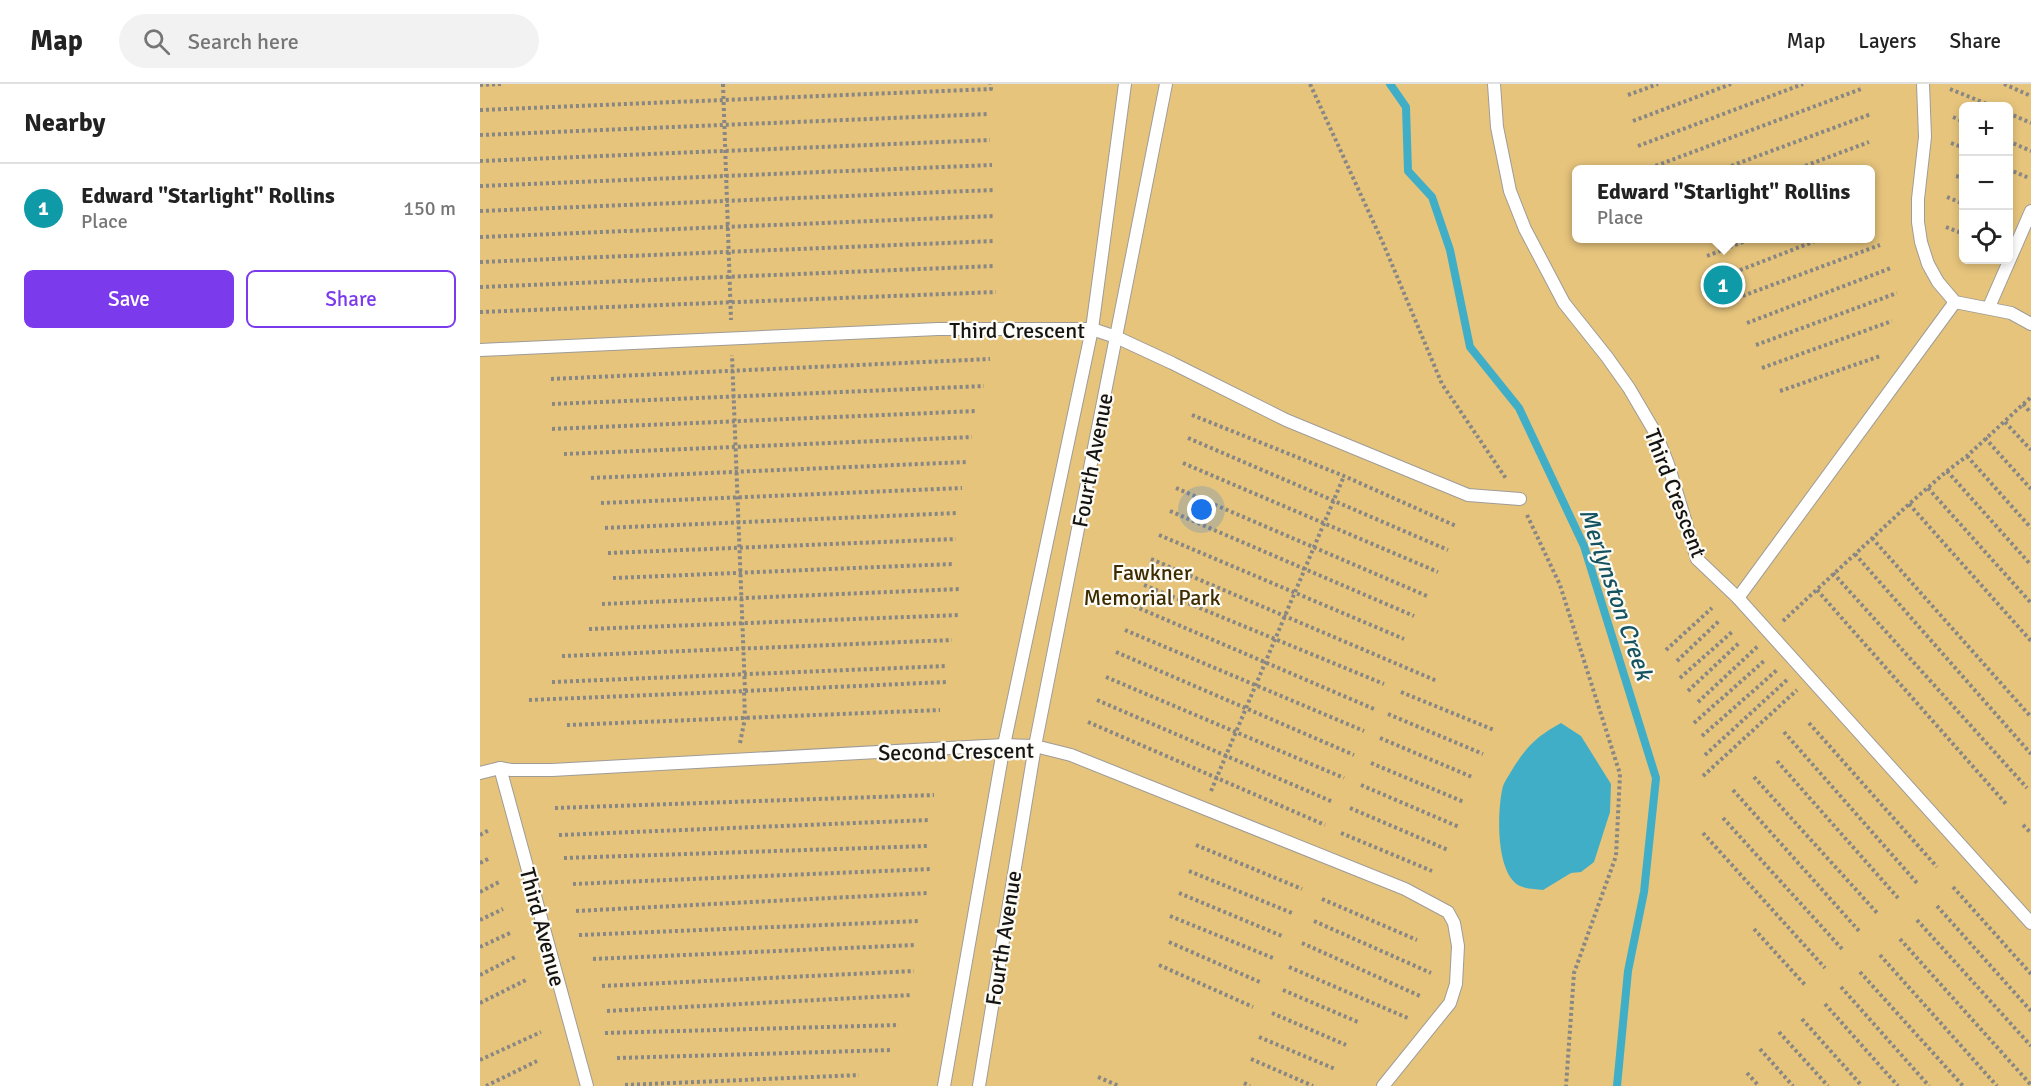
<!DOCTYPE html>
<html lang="en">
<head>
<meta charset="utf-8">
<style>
	body { margin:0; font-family:Signika,sans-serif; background:#f2f2f2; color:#222 }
	.controls { position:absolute; right:18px; top:18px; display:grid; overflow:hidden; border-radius:9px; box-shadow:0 3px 9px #0003 }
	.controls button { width:54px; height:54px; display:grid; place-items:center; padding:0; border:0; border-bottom:2px solid #e0e0e0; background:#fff; color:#222; font:30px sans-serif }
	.you { position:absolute; left:722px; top:426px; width:21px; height:21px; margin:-15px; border:4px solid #fff; border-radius:50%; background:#1a73e8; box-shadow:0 0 0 9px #1a73e833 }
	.badge { display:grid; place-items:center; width:39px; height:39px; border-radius:50%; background:#7c3aed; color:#fff; font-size:20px; font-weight:700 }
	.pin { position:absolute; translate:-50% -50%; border:3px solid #fff; box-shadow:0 2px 6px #0006 }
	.popup { position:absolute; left:1092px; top:81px; width:303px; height:78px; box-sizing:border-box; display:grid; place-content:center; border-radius:9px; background:#fff; filter:drop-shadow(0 2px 4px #0005); font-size:20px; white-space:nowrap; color:#767676 }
	.popup b { font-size:22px; color:#222 }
	.popup::after { content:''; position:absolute; left:50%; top:100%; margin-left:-12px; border:12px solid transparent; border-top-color:#fff }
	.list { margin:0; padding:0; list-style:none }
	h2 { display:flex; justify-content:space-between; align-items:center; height:78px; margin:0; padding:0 24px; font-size:26px }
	h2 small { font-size:20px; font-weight:400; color:#767676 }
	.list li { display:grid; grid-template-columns:39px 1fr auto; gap:18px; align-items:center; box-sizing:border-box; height:90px; padding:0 24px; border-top:2px solid #e0e0e0 }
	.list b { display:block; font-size:22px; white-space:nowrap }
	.list p { margin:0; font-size:20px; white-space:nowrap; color:#767676 }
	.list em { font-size:20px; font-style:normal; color:#767676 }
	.actions { display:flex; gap:12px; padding:18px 24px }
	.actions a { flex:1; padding:14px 0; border:2px solid #7c3aed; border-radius:9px; text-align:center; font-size:21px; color:#7c3aed }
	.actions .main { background:#7c3aed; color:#fff }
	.icon { flex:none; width:33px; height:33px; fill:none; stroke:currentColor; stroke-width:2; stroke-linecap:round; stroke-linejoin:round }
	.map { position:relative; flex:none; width:1551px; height:1002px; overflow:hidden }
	header { display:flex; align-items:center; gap:36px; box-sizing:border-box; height:84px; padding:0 30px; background:#fff; border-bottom:2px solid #e0e0e0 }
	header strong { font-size:28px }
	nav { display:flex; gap:33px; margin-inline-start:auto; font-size:21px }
	.search { width:420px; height:54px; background:#f2f2f2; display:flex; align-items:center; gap:15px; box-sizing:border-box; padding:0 21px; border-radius:33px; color:#767676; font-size:22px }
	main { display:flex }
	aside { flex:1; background:#fff }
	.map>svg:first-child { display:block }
	.green { fill:#e6c47c; fill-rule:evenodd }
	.water { fill:#40aec7 }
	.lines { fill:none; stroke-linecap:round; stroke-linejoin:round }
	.stream { stroke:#40aec7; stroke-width:8 }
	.lane-casing { stroke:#9f9c97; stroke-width:14 }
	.path { stroke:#898784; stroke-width:4; stroke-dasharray:3 3; stroke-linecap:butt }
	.lane { stroke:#fff; stroke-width:12 }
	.labels { text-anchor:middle; stroke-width:4.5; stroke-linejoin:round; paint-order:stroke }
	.street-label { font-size:22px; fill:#151412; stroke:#fdfbf5 }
	.park-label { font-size:22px; fill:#3e2c00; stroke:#fdfbf5 }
	.water-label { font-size:24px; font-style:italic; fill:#155360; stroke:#fdfbf5 }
</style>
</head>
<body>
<header>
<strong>Map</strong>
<div class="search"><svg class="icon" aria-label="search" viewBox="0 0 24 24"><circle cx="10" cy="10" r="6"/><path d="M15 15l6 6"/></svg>Search here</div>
<nav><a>Map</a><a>Layers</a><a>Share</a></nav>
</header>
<main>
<aside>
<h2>Nearby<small></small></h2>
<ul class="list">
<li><span class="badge" style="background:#0f9aa8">1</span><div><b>Edward &quot;Starlight&quot; Rollins</b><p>Place</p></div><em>150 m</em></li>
</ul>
<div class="actions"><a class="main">Save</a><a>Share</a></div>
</aside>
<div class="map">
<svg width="1551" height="1002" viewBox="0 0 1551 1002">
	<rect width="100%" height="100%" fill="#f0ede8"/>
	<path class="green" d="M 0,0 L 1551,0 L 1551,1002 L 0,1002 ZM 1484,22 L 1528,22 L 1528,176 L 1484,176 ZM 1096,86 L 1390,86 L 1390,154 L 1096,154 Z"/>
	<path class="water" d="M 1081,639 L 1101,652 L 1131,700 L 1130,728 L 1114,778 L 1101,788 L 1091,789 L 1063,806 C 1056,805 1046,805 1040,802 C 1015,790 1017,725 1023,702 C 1025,697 1029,691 1032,686 C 1046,663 1057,652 1081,639 Z"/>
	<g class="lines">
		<path class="stream" d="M 910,0 L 926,23 L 928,87 L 952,113 L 970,166 L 990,263 L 1039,324 L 1104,462 L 1176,694 L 1164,808 L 1148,887 L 1137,1002"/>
		<defs>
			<g id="lane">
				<path d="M 1014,0 L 1017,43 L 1030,107 L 1045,145 L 1084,219 L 1127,273 L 1149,304 L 1176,350 L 1188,380 L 1217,475 L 1258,514 L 1551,839"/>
				<path d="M 1443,0 L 1445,53 L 1438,115 L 1438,138 L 1441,158 L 1448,180 L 1458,198 L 1475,218 L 1531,229 L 1551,240"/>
				<path d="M 1509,223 L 1551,127"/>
				<path d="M 0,266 L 458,245 L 612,245 L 636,253 L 692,279 L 806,336 L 988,411 L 1040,415"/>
				<path d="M 1258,514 L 1475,218"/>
				<path d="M 20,684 L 107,1002"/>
				<path d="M 0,689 L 20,684 L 31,686 L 72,686 L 524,661 L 555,662 L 591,671 L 925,805 L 968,828 L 974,839 L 978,862 L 976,900 L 970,919 L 903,1002"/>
				<path d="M 464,1002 L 524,661 L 612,245 L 645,0"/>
				<path d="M 499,1002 L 555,662 L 686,0"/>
			</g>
		</defs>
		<use href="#lane" class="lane-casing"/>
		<g class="path">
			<path d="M 243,0 L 251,236"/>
			<path d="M 830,0 L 903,159 L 962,300 L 1027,396"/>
			<path d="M 1524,0 L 1551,12"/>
			<path d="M 0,1 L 21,0"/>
			<path d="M 1470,5 L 1512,22"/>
			<path d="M 1148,11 L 1178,0"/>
			<path d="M 0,26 L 511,5 L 510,0"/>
			<path d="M 1528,29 L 1551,39"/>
			<path d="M 1473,33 L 1484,38"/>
			<path d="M 1153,37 L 1251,0"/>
			<path d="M 0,51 L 509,30"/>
			<path d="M 1528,57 L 1551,67"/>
			<path d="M 1471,59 L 1484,64"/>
			<path d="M 1158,62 L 1323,0"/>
			<path d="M 0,77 L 510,56"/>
			<path d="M 1170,84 L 1381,5"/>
			<path d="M 1528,85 L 1549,94"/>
			<path d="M 1240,86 L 1391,30"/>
			<path d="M 1314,86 L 1389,58"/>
			<path d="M 1383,86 L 1384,85"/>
			<path d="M 1476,92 L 1484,94"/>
			<path d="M 0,102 L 512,81"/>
			<path d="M 1467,113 L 1484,120"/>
			<path d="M 0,127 L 513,106"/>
			<path d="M 1390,137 L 1390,136"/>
			<path d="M 1466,143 L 1484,150"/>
			<path d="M 0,153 L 514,132"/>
			<path d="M 1227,172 L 1273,154"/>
			<path d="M 0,178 L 514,157"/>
			<path d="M 1232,197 L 1343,154"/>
			<path d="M 0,203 L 514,182"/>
			<path d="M 1257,214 L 1400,161"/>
			<path d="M 0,228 L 516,208"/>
			<path d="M 1267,239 L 1411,184"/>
			<path d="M 1276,261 L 1417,209"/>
			<path d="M 1282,284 L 1412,237"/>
			<path d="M 71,295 L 510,275"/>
			<path d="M 1300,307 L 1400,272"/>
			<path d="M 72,320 L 504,302"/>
			<path d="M 1543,320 L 1551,329"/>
			<path d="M 712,331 L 864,392 L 976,442"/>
			<path d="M 1525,338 L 1551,366"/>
			<path d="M 72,345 L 497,327"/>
			<path d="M 708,354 L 968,466"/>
			<path d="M 1505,354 L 1551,405"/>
			<path d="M 84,370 L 492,353"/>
			<path d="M 1487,372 L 1551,444"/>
			<path d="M 703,379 L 958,488"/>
			<path d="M 1467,387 L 1551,481"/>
			<path d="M 111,394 L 487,378"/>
			<path d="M 696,404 L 947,512"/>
			<path d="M 1448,404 L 1551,519"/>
			<path d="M 121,419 L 482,404"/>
			<path d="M 1429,420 L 1551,557"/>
			<path d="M 690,427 L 934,532"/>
			<path d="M 1047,431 L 1080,501 L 1140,690 L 1136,772 L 1094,889 L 1086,1002"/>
			<path d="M 125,444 L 477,429"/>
			<path d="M 679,451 L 924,555"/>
			<path d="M 1392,454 L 1551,633"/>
			<path d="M 128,469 L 476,455"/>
			<path d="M 1375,470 L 1551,670"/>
			<path d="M 671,475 L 957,597"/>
			<path d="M 1353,489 L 1547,704"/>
			<path d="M 133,494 L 472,480"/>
			<path d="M 664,501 L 904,600"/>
			<path d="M 1337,506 L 1527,721"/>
			<path d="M 122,520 L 481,505"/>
			<path d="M 654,522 L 894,625"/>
			<path d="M 1303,537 L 1429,420 L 1467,387 L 1487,372 L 1551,313"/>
			<path d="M 109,545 L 480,531"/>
			<path d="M 645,546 L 884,647"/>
			<path d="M 1186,566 L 1232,524"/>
			<path d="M 636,568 L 874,671"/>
			<path d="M 82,572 L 472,556"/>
			<path d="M 1197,577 L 1240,536"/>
			<path d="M 626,593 L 864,694"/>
			<path d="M 1200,594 L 1253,547"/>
			<path d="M 72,598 L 467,582"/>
			<path d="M 265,607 L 466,598"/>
			<path d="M 1208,607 L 1260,558"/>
			<path d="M 921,608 L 1014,646"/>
			<path d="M 49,616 L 265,607 L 252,271"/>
			<path d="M 617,616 L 853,718"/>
			<path d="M 1218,618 L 1278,562"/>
			<path d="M 908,630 L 1003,670"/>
			<path d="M 608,638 L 845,741"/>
			<path d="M 1214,639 L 1284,577"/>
			<path d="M 1329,639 L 1457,783"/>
			<path d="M 87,641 L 460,626"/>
			<path d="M 1304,648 L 1437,799"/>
			<path d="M 1222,652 L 1297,586"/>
			<path d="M 900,654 L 992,693"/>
			<path d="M 260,659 L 265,634 L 264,607"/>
			<path d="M 1225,671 L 1308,595"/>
			<path d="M 1297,677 L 1418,814"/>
			<path d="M 891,679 L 984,718"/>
			<path d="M 1223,692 L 1317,606"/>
			<path d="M 1274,693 L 1398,830"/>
			<path d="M 881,701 L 979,743"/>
			<path d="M 1253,706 L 1379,847"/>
			<path d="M 731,707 L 864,392"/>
			<path d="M 75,724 L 454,711"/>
			<path d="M 870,724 L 968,766"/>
			<path d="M 1243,734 L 1363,866"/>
			<path d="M 1543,741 L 1551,749"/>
			<path d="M 861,749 L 952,787"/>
			<path d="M 1223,749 L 1345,884"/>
			<path d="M 0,751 L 9,746"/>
			<path d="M 79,751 L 449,736"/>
			<path d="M 716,761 L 822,805"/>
			<path d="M 84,774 L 447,762"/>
			<path d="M 0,779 L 10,774"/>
			<path d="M 709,787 L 812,829"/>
			<path d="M 93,800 L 452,785"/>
			<path d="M 1473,803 L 1551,890"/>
			<path d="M 0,808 L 19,798"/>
			<path d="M 699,809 L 802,852"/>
			<path d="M 842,815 L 937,856"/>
			<path d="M 1457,822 L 1551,927"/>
			<path d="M 96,827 L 448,809"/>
			<path d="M 690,832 L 793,874"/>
			<path d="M 0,836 L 23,825"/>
			<path d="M 1437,836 L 1551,962"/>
			<path d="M 834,837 L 951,889"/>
			<path d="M 1274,845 L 1326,902"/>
			<path d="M 99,851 L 440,837"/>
			<path d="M 1420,855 L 1551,1001"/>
			<path d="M 689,858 L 782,899"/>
			<path d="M 822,859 L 940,912"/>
			<path d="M 0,863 L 30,849"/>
			<path d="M 1400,871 L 1517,1002"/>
			<path d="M 113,875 L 435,861"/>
			<path d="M 679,881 L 773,923"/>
			<path d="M 809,883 L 930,935"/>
			<path d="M 1380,888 L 1483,1002"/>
			<path d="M 0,891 L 37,872"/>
			<path d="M 122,902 L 434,887"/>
			<path d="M 1361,903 L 1449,1002"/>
			<path d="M 803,906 L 878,938"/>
			<path d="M 0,919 L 46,896"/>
			<path d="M 1345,920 L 1418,1002"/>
			<path d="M 127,927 L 432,911"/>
			<path d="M 792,929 L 866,961"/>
			<path d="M 1322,935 L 1382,1002"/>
			<path d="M 1299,948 L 1348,1002"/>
			<path d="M 125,949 L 419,941"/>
			<path d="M 779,953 L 855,985"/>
			<path d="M 1280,965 L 1313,1002"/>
			<path d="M 137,974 L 412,966"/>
			<path d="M 771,975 L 833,1002"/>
			<path d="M 0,976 L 61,948"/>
			<path d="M 1267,989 L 1279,1002"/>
			<path d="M 618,993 L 639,1002"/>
			<path d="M 764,999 L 770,1002"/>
			<path d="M 145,1001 L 379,991"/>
			<path d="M 6,1002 L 57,977"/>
		</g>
		<use href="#lane" class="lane"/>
	</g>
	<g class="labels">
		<g class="street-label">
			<text x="537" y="254">Third Crescent</text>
			<text transform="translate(612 376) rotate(-79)" y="8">Fourth Avenue</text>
			<text transform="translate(1196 409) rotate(69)" y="8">Third Crescent</text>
			<text transform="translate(476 667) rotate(-1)" y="8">Second Crescent</text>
			<text transform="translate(63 843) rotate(75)" y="8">Third Avenue</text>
			<text transform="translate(523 854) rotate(-81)" y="8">Fourth Avenue</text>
		</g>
		<g class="park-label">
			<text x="672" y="496">Fawkner<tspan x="672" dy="25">Memorial Park</tspan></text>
		</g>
		<g class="water-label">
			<text transform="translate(1136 510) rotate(71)" y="8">Merlynston Creek</text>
		</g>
	</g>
</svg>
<div class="controls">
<button>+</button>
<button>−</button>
<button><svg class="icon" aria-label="locate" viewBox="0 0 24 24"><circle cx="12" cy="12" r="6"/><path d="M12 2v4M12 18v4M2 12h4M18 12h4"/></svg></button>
</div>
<div class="you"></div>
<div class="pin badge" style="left:1243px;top:201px;background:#0f9aa8">1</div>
<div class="popup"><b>Edward &quot;Starlight&quot; Rollins</b>Place</div>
</div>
</main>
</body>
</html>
